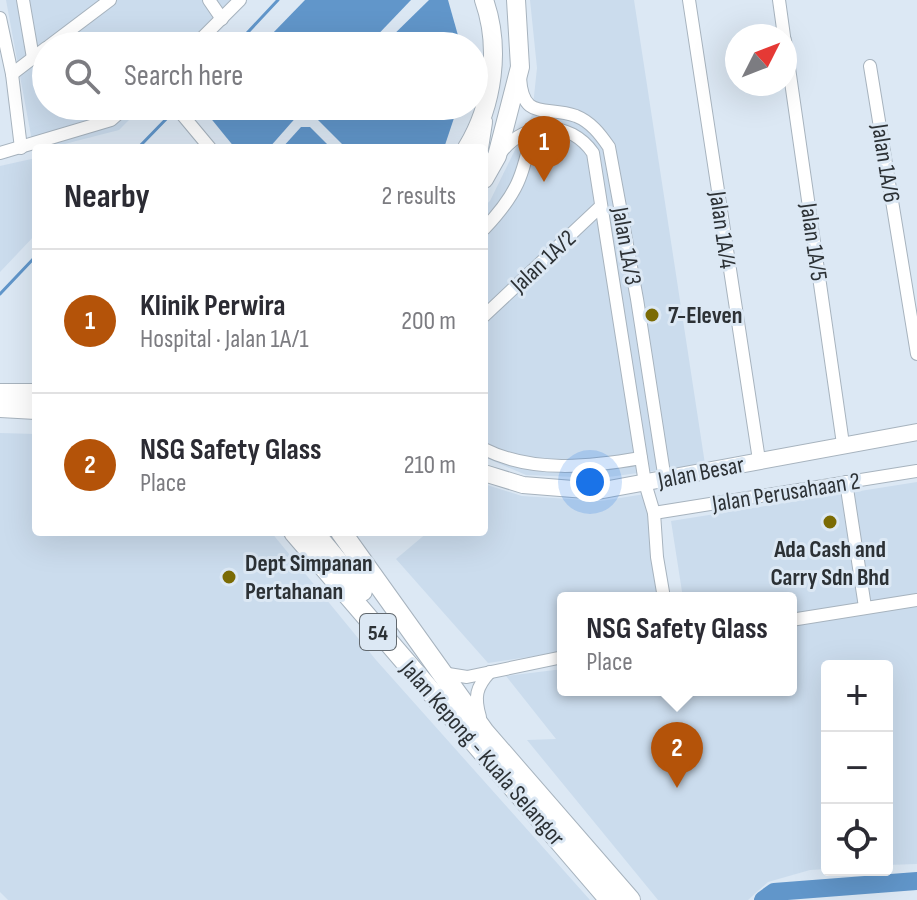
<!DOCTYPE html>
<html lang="en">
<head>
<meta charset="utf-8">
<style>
	body { margin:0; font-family:"Sofia Sans Condensed",sans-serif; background:#f7f7f7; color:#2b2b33 }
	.controls { position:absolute; right:24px; bottom:24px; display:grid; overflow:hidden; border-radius:8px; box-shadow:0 8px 32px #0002 }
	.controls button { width:72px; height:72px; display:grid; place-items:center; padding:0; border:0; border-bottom:2px solid #e1e1e2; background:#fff; color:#2b2b33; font:40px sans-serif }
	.compass { position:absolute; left:725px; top:24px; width:72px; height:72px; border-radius:50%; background:#fff; box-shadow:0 8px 32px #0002; rotate:48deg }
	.you { position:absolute; left:590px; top:482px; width:28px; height:28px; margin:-20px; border:6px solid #fff; border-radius:50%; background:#1a73e8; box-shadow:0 0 0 12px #1a73e833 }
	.badge { display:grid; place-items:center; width:52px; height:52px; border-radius:50%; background:#b45309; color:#fff; font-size:26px; font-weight:700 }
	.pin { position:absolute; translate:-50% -66px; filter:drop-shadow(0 2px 4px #0008) }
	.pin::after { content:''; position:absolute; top:42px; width:28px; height:24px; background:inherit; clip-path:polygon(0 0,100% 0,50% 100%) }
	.popup { position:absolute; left:557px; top:592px; width:240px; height:104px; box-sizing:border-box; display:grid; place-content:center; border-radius:8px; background:#fff; filter:drop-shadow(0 2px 6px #0005); font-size:26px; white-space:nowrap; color:#7c7c81 }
	.popup b { font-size:30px; color:#2b2b33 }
	.popup::after { content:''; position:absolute; left:50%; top:100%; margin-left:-16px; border:16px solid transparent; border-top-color:#fff }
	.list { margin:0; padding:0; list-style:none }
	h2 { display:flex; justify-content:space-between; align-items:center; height:104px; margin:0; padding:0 32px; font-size:34px }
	h2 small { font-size:26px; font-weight:400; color:#7c7c81 }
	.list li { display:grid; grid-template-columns:52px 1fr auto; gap:24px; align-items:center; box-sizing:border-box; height:144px; padding:0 32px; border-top:2px solid #e1e1e2 }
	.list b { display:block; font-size:30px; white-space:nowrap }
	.list p { margin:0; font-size:26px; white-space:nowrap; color:#7c7c81 }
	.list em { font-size:26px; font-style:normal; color:#7c7c81 }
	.icon { flex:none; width:44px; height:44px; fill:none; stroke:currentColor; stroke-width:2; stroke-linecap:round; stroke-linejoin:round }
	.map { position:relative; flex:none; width:917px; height:900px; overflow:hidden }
	.search { position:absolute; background:#fff; box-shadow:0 8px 32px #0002; left:32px; top:32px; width:456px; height:88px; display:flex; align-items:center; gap:20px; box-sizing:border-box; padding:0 28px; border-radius:44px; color:#7c7c81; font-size:30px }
	.panel { position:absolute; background:#fff; box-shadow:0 8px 32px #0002; left:32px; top:144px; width:456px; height:392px; border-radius:8px }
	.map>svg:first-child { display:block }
	.built { fill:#cbdced }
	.water { fill:#6196ca }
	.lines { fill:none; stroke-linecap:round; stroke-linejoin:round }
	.stream { stroke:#6196ca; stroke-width:3 }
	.river { stroke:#6196ca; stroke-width:18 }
	.minor-casing { stroke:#a7b3be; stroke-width:14 }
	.tertiary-casing { stroke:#a7b3be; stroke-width:18 }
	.secondary-casing { stroke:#a7b3be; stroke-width:20 }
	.trunk-casing { stroke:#a7b3be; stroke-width:22 }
	.minor { stroke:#fff; stroke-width:12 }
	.tertiary { stroke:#fff; stroke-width:16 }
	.secondary { stroke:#fff; stroke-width:18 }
	.trunk { stroke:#fff; stroke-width:20 }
	.poi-dot { fill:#7b6b04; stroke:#dce8f4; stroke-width:3 }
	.labels { text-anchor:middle; stroke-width:6; stroke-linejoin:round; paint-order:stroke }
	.shield { fill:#dce8f4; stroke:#61686e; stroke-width:2 }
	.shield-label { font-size:22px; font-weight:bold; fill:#2c3135 }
	.street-label { font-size:24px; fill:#2c3135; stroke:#dce8f4 }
	.poi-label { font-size:24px; font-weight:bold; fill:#2c3135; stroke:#dce8f4; text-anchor:start }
</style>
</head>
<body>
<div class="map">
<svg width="917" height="900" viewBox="0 0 917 900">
	<rect width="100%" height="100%" fill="#dce8f4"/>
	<g class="built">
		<path d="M 6,0 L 247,0 L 202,46 L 46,46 L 46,106 L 143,106 L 119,130 L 49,148 L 36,148 L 34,152 Z"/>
		<path d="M 530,0 L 634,0 L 705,464 L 601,478 L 526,475 L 484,457 L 484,206 L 490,201 L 532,115 L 537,68 Z"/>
		<path d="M 36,158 L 36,234 L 0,272 L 0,166 Z"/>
		<path d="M 0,433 L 36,434 L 36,532 L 271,532 L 376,660 L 590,900 L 8,900 L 0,892 Z"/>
		<path d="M 917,482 L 917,864 L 887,865 L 887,666 L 827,666 L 827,869 L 810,870 L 768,882 L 748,900 L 658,900 L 527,740 L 556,739 L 506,676 L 563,669 L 563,690 L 791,690 L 791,598 L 683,598 L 671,521 Z"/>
		<path d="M 484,484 L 522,496 L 601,501 L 645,494 L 665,598 L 563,598 L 563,652 L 488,663 L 396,559 L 428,532 L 484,532 Z"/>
	</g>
	<g class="water">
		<path d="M 305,0 L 411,0 L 367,46 L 274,46 L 271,43 L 271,35 Z"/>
		<path d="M 429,0 L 448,0 L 461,46 L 382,46 Z"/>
		<path d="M 205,106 L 306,106 L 269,148 L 235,148 L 204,110 Z"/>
		<path d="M 322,106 L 458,106 L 444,148 L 346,148 L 316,118 L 316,112 Z"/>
		<path d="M 301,127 L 310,127 L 331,148 L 282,148 Z"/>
	</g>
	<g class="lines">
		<g class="stream">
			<path d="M 235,46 L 278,0"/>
			<path d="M 138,148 L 173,112"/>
			<path d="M 0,294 L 36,256"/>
		</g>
		<path class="river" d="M 763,900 L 774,892 L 917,881"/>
		<defs>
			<g id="minor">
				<path d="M 23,0 L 33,58"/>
				<path d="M 209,0 L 222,19"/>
				<path d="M 689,0 L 759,460"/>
				<path d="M 779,0 L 784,36"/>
				<path d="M 0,18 L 12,74 L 21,148"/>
				<path d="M 785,40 L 843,444"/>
				<path d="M 49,46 L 110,0"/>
				<path d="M 194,46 L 240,0"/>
				<path d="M 870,66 L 917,354"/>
				<path d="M 12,74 L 46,48"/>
				<path d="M 520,78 C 523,122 546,105 576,116 C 591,122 600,134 609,147 L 637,299 L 665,480"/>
				<path d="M 175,106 L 210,148"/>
				<path d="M 502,151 C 526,121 570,120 593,153 L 645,483 L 654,513 L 657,557 L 664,598"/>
				<path d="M 0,153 L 111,120 L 127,106"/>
				<path d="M 484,229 C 518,193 523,176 533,128"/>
				<path d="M 484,316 L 601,206"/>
				<path d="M 484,449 C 532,473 590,467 641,458"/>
				<path d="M 846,482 L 865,607"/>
				<path d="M 654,513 L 917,471"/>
				<path d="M 791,620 L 917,600"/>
				<path d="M 442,673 L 467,677 L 563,657"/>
				<path d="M 480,717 C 474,697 476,687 490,672"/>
			</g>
			<path id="tertiary" d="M 484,473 L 523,485 L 598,491 L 917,432"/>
			<g id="secondary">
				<path d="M 467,148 C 493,105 501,48 484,0"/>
				<path d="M 484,179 L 497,156 L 520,67 L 516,0"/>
			</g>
			<g id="trunk">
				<path d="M 478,148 L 482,122"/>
				<path d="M 0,394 L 36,394"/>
				<path d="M 0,407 L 36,409"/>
				<path d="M 294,532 L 610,900"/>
				<path d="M 313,532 L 362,591"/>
				<path d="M 341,532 L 484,732 L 630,900"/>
			</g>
		</defs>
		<use href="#minor" class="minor-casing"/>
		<use href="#tertiary" class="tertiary-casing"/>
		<use href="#secondary" class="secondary-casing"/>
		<use href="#trunk" class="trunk-casing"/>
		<use href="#minor" class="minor"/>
		<use href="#tertiary" class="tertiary"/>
		<use href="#secondary" class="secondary"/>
		<use href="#trunk" class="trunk"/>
	</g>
	<g class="poi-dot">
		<circle cx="652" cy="315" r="8"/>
		<circle cx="830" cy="522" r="8"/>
		<circle cx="229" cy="577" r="8"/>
	</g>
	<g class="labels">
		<rect class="shield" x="360" y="614" width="36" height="36" rx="6"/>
		<g class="shield-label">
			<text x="378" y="640">54</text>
		</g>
		<g class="street-label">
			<text transform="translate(886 163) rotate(81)" y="8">Jalan 1A/6</text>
			<text transform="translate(723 230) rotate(82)" y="8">Jalan 1A/4</text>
			<text transform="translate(814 242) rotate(82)" y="8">Jalan 1A/5</text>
			<text transform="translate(627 246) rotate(80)" y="8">Jalan 1A/3</text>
			<text transform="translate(543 261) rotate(-43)" y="8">Jalan 1A/2</text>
			<text transform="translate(701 472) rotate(-11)" y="8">Jalan Besar</text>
			<text transform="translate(786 492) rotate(-9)" y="8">Jalan Perusahaan 2</text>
			<text transform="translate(483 753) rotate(49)" y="8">Jalan Kepong - Kuala Selangor</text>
		</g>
		<g class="poi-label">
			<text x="668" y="323">7-Eleven</text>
			<text x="830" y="557" text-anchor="middle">Ada Cash and<tspan x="830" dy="28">Carry Sdn Bhd</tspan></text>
			<text x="245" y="571">Dept Simpanan<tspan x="245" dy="28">Pertahanan</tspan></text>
		</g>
	</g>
</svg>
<div class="controls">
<button>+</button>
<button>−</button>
<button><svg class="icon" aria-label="locate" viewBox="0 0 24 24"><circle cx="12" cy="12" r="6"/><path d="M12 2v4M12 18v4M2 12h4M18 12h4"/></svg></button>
</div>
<svg class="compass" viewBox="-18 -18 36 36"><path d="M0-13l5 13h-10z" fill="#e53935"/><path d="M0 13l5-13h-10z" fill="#7c7c81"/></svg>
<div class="you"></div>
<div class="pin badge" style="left:544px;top:182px">1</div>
<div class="pin badge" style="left:677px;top:788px">2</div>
<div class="popup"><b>NSG Safety Glass</b>Place</div>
<div class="search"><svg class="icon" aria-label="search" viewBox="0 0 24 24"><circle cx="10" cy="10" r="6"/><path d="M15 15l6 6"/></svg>Search here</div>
<section class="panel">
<h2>Nearby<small>2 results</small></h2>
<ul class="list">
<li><span class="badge">1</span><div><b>Klinik Perwira</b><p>Hospital · Jalan 1A/1</p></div><em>200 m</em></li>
<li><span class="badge">2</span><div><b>NSG Safety Glass</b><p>Place</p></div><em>210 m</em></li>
</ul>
</section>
</div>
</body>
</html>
